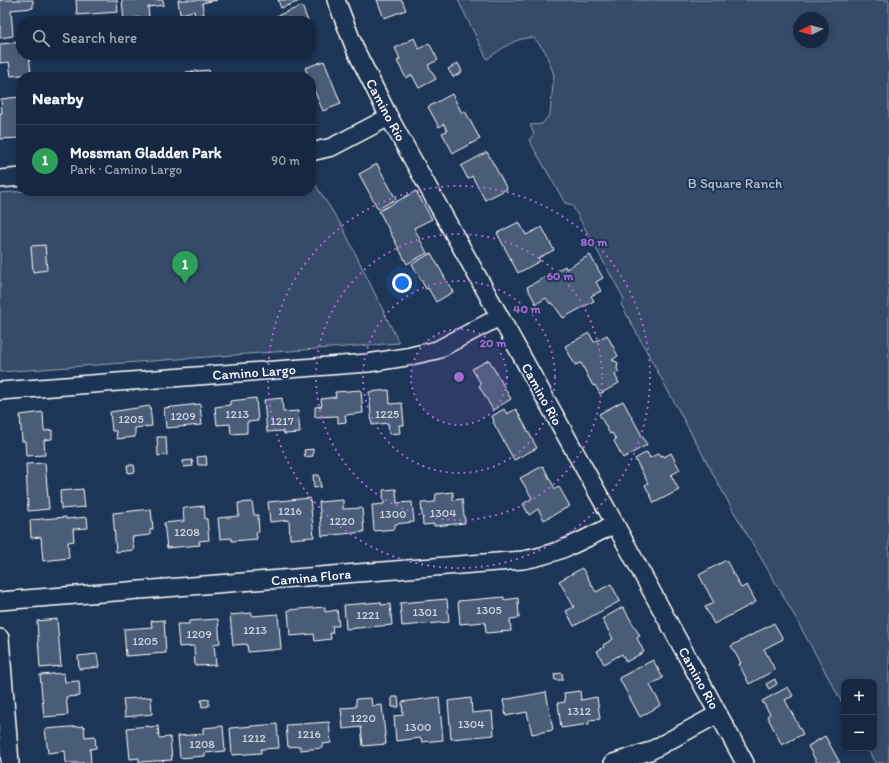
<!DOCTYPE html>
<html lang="en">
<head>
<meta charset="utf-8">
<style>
	body { margin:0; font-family:Itim,sans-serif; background:#23344c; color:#f1f3f6 }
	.controls { position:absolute; right:12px; bottom:12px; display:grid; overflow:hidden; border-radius:8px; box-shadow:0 2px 6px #0003 }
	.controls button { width:36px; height:36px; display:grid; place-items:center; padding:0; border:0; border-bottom:1px solid #35445a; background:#162841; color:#f1f3f6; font:20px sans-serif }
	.compass { position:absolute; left:793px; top:12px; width:36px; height:36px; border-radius:50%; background:#162841; box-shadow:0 2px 6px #0003; rotate:265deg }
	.you { position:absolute; left:402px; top:283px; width:14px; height:14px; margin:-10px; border:3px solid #fff; border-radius:50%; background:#1a73e8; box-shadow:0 0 0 6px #1a73e833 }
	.badge { display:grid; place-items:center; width:26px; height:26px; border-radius:50%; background:#d6ab8b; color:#fff; font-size:13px; font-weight:700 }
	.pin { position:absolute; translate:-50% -33px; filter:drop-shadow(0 1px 2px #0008) }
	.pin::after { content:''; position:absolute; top:21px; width:14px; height:12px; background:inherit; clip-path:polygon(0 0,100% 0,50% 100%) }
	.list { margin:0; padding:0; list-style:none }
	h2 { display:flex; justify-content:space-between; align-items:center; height:52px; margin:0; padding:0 16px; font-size:17px }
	h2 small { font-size:13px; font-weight:400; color:#9ea6b1 }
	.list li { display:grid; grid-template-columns:26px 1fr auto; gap:12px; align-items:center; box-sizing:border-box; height:72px; padding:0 16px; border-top:1px solid #35445a }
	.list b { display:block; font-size:15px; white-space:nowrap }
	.list p { margin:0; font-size:13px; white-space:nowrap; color:#9ea6b1 }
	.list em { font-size:13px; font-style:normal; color:#9ea6b1 }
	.icon { flex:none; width:22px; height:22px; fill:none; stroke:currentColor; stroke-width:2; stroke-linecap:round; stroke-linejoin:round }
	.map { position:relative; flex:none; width:889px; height:763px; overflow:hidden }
	.search { position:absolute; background:#162841; box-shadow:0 2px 6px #0003; left:16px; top:16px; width:300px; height:44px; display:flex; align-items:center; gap:10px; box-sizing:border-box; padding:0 14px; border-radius:16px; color:#9ea6b1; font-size:15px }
	.panel { position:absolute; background:#162841; box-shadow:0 2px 6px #0003; left:16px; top:72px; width:300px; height:124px; border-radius:16px }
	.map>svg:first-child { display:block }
	.green { fill:#364b69; stroke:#9aa5b4; fill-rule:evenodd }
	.building { fill:#4a5d79; stroke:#fff }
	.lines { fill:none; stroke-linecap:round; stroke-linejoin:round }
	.minor-casing { stroke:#fff; stroke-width:20 }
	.minor { stroke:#1d3557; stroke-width:17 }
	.ring { fill:none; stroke:#a36bd2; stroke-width:2; stroke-dasharray:2 4 }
	.labels { text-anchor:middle; stroke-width:4; stroke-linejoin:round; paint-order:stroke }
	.number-label { font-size:12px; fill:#d2d6de }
	.street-label { font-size:14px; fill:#fff; stroke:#1d3557 }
	.park-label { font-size:14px; fill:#b9c0ca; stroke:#1d3557 }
	.centre { fill:#a36bd2; stroke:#1d3557; stroke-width:2 }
	.ring-label { font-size:12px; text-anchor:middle; font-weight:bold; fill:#a36bd2; stroke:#1d3557; stroke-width:4; stroke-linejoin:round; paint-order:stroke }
</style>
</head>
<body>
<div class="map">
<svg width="889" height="763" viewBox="0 0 889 763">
	<rect width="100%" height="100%" fill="#1d3557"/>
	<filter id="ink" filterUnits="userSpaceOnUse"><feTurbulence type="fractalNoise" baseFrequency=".025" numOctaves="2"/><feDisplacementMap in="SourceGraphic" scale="8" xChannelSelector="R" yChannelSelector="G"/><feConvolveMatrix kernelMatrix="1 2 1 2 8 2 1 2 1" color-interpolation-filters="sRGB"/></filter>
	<g filter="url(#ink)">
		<g class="green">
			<path d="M 458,0 L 889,0 L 889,763 L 875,763 L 867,748 L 874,748 L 874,682 L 844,682 L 844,706 L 785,599 L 731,507 L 621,304 L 624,299 L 572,205 L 565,203 L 529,140 L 534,134 L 530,125 L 542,124 L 550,114 L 554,75 L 545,51 L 534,38 C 516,36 501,50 487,59 ZM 799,18 L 823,18 L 823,42 L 799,42 Z"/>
			<path d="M 311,178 L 342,226 L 399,343 L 0,372 L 0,193 L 27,191 L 311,191 Z"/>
		</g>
		<g class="building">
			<path d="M 0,0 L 33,0 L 33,8 L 11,10 L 13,36 L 0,38 Z"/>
			<path d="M 76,0 L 117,0 L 118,12 L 77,15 Z"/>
			<path d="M 122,0 L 163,0 L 164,5 L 148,7 L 149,17 L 134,18 L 135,21 L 124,21 Z"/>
			<path d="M 178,0 L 217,0 L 202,3 L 204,14 L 195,16 L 194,11 L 180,14 Z"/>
			<path d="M 278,0 L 300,0 L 300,1 L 281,8 Z"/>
			<path d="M 377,0 L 402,0 L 406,10 L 384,18 Z"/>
			<path d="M 302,6 L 308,21 L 272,21 L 271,18 Z"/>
			<path d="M 414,38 L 419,49 L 429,43 L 438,60 L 428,65 L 436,79 L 419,88 L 412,75 L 406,78 L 397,61 L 400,59 L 395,48 Z"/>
			<path d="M 21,42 L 21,55 L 29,55 L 31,74 L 11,76 L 9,62 L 0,63 L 0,44 Z"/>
			<path d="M 324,61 L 341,104 L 323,111 L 311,83 L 311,77 L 309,77 L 305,68 Z"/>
			<path d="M 458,63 L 462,72 L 453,77 L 448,69 Z"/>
			<path d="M 209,70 L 210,77 L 187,77 L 186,72 Z"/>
			<path d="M 452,94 L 462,113 L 465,111 L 480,139 L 453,153 L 442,133 L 447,131 L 444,124 L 439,127 L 428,107 Z"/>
			<path d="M 19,97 L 21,111 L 21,138 L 0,139 L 0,113 L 2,113 L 1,99 Z"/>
			<path d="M 487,152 L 507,189 L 485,200 L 472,176 L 468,179 L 461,166 Z"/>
			<path d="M 377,164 L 396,199 L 378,209 L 359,174 Z"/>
			<path d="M 416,191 L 432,219 L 414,228 L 427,253 L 407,264 L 379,211 Z"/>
			<path d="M 519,222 L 526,235 L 542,227 L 554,250 L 538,258 L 540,261 L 518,273 L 497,233 Z"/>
			<path d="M 45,245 L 47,270 L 33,272 L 31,246 Z"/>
			<path d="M 431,253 L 453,292 L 436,302 L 428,288 L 426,289 L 412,264 Z"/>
			<path d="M 590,255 L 603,278 L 596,282 L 601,291 L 591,296 L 594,301 L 563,318 L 552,302 L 550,304 L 546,298 L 536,304 L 527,287 L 547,276 L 548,278 L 557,273 L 556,271 L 565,266 L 566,269 Z"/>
			<path d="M 589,333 L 594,342 L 607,335 L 618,356 L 612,360 L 617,362 L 618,364 L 617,369 L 619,372 L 615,375 L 619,383 L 600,394 L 595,385 L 593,386 L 581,363 L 575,365 L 565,346 Z"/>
			<path d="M 489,360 L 511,399 L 493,410 L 479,386 L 481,384 L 472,369 Z"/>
			<path d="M 361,390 L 363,413 L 345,415 L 346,422 L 338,423 L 338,416 L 315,417 L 315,407 L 322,406 L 321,399 L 336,397 L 335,392 Z"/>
			<path d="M 389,390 L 390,404 L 402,403 L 404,425 L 399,425 L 400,433 L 389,434 L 388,423 L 372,425 L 369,392 Z"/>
			<path d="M 256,398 L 258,421 L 247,422 L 247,433 L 231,434 L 230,424 L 217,425 L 215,407 L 230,405 L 230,401 Z"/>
			<path d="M 282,398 L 283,412 L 298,411 L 300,433 L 284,434 L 283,431 L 267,432 L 264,400 Z"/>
			<path d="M 623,401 L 647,445 L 623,458 L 614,441 L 616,439 L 612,433 L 610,434 L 599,414 Z"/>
			<path d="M 200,404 L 202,425 L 166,428 L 164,408 Z"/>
			<path d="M 150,406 L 152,426 L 135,428 L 135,437 L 117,439 L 116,431 L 112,431 L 110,412 Z"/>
			<path d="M 504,409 L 507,414 L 516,409 L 537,448 L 514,460 L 493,422 L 494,421 L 492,416 Z"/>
			<path d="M 43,412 L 44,431 L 52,430 L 52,439 L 44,440 L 45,455 L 26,456 L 25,441 L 22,441 L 20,415 Z"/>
			<path d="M 157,437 L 166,437 L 167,455 L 158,456 Z"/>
			<path d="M 313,449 L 313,456 L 305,457 L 304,450 Z"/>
			<path d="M 647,452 L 650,458 L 659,453 L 661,456 L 663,455 L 664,457 L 671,453 L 680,470 L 671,475 L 679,490 L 654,503 L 645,485 L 648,483 L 635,459 Z"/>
			<path d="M 206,456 L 207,465 L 198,465 L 197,457 Z"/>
			<path d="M 192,460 L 193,466 L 184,467 L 183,461 Z"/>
			<path d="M 45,463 L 49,509 L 28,511 L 26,464 Z"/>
			<path d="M 127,465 L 134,465 L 135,472 L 128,473 Z"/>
			<path d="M 543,466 L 555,489 L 559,487 L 570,506 L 544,520 L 538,509 L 529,515 L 523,504 L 532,498 L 520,478 Z"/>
			<path d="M 313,475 L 319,475 L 321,487 L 314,488 Z"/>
			<path d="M 83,489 L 85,507 L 61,509 L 60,491 Z"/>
			<path d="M 396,489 L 397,503 L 412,502 L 414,522 L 395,524 L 395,529 L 374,531 L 372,505 L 384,504 L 383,490 Z"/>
			<path d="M 453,492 L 453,500 L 462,499 L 465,523 L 434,526 L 434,524 L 423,525 L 421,503 L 435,502 L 436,494 Z"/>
			<path d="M 310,498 L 314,537 L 290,539 L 289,520 L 270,522 L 268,502 Z"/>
			<path d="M 343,500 L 343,509 L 362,508 L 364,532 L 322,536 L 319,502 Z"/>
			<path d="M 252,502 L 254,515 L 258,515 L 259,532 L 256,532 L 257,539 L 232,541 L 231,538 L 220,539 L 218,518 L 239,516 L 238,503 Z"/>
			<path d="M 204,506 L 205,519 L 207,519 L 209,540 L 199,541 L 200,545 L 167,548 L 164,523 L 184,521 L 183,508 Z"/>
			<path d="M 151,509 L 153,529 L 150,530 L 150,535 L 132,537 L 134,550 L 116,552 L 113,513 Z"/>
			<path d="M 66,517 L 66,519 L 87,517 L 88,528 L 73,529 L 74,541 L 68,542 L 69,558 L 43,561 L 41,537 L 31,538 L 30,520 Z"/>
			<path d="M 726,560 L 741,588 L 747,585 L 756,602 L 714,624 L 705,607 L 714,603 L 699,575 Z"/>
			<path d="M 582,568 L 596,592 L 611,584 L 620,601 L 574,626 L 566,611 L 574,607 L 559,581 Z"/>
			<path d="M 504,597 L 504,600 L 518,598 L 519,618 L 510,619 L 511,631 L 486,633 L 485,622 L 460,624 L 458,601 Z"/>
			<path d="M 447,599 L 449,622 L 402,626 L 400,603 Z"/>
			<path d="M 381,602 L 381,605 L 390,604 L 392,625 L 346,629 L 344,605 Z"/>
			<path d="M 325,607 L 325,612 L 337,610 L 339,626 L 332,626 L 333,633 L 330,633 L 331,639 L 315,641 L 314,634 L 290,636 L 288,610 Z"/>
			<path d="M 623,607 L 640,636 L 637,638 L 644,652 L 626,662 L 622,654 L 604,664 L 597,651 L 604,647 L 603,645 L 613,639 L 602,619 Z"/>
			<path d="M 252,613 L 252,616 L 278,614 L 281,649 L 248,652 L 247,644 L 233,645 L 230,615 Z"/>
			<path d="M 57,619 L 61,666 L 40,668 L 37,621 Z"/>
			<path d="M 218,619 L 220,643 L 214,644 L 216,665 L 195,666 L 194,646 L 179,647 L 177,624 L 189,624 L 189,621 Z"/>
			<path d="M 164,620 L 166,653 L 126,656 L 124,629 L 152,627 L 151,621 Z"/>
			<path d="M 774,623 L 783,639 L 764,649 L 775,670 L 749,684 L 739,664 L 741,663 L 731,646 Z"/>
			<path d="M 97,654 L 99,667 L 79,669 L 78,656 Z"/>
			<path d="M 653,660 L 663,678 L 650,685 L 661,705 L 640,717 L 619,678 Z"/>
			<path d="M 64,673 L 65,682 L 79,681 L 80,696 L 66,697 L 68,715 L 44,717 L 40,675 Z"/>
			<path d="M 562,673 L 563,680 L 555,680 L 554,674 Z"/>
			<path d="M 775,679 L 777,684 L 769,689 L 766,684 Z"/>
			<path d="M 788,687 L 793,696 L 785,700 L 803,734 L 782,745 L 767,716 L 770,714 L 762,701 Z"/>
			<path d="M 580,691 L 581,700 L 597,697 L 600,719 L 589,720 L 589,724 L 561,728 L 558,703 L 565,702 L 564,693 Z"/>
			<path d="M 546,692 L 553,730 L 532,734 L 527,712 L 506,716 L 503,700 Z"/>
			<path d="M 151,697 L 152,714 L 125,717 L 123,699 Z"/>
			<path d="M 392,697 L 398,697 L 399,707 L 392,707 Z"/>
			<path d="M 439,697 L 443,740 L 422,742 L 421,738 L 396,741 L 394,716 L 403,715 L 402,702 Z"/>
			<path d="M 371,698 L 372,706 L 382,705 L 386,744 L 363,746 L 361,727 L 343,729 L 341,708 L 356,707 L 356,699 Z"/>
			<path d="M 471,698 L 472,713 L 492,711 L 494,735 L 451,739 L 448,701 Z"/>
			<path d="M 209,699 L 209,706 L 202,707 L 201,700 Z"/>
			<path d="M 329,722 L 331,743 L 322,744 L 322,748 L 300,750 L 300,746 L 288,747 L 286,725 Z"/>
			<path d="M 277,724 L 279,748 L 261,749 L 261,753 L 232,755 L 230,728 Z"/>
			<path d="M 84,726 L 85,737 L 95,736 L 96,748 L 90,749 L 91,763 L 66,763 L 65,751 L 48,753 L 45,729 Z"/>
			<path d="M 149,726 L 149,727 L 158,726 L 159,738 L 170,737 L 172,760 L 139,762 L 139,758 L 130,759 L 127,728 Z"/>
			<path d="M 223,726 L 225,751 L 205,753 L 205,756 L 180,758 L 178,736 L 203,734 L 203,728 Z"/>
			<path d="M 825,736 L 840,763 L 817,763 L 808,746 Z"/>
		</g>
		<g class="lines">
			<defs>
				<g id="minor">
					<path d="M 336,0 L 356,51 L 389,117 L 615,524 L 745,763"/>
					<path d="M 311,152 L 332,147 L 389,117"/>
					<path d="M 0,179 L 21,177"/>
					<path d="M 0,391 L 368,363 L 406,357 L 437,350 L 499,317"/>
					<path d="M 0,601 L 523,560 C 559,554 583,540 615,524"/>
					<path d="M 0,638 L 10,763"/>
					<path d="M 613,763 L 650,751 L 718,714"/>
				</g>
			</defs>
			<use href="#minor" class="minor-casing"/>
			<use href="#minor" class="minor"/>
		</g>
	</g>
	<circle cx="459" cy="377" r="48" fill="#a36bd2" fill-opacity=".12"/>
	<g class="ring">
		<circle cx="459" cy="377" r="48"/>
		<circle cx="459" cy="377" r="96"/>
		<circle cx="459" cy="377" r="143"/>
		<circle cx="459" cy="377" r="191"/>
	</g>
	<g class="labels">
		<g class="number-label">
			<text x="237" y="418">1213</text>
			<text x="387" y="418">1225</text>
			<text x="183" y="420">1209</text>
			<text x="131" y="423">1205</text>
			<text x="282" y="425">1217</text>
			<text x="290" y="515">1216</text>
			<text x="443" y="517">1304</text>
			<text x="393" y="518">1300</text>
			<text x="342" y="525">1220</text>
			<text x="187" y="536">1208</text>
			<text x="489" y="614">1305</text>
			<text x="425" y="616">1301</text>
			<text x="368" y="619">1221</text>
			<text x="255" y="634">1213</text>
			<text x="199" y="638">1209</text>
			<text x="145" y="645">1205</text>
			<text x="579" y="715">1312</text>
			<text x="363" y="722">1220</text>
			<text x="471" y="728">1304</text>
			<text x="418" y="731">1300</text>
			<text x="309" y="738">1216</text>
			<text x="254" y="742">1212</text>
			<text x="202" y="748">1208</text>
		</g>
		<g class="street-label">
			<text transform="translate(386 110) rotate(62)" y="5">Camino Rio</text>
			<text transform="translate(254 372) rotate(-4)" y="5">Camino Largo</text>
			<text transform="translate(542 394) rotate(61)" y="5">Camino Rio</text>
			<text transform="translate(311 577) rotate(-5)" y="5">Camina Flora</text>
			<text transform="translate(699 678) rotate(61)" y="5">Camino Rio</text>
		</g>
		<g class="park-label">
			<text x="735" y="188">B Square Ranch</text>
		</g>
	</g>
	<circle cx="459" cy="377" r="6" class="centre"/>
	<g class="ring-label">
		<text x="594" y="246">80 m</text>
		<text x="560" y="280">60 m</text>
		<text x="527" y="313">40 m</text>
		<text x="493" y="347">20 m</text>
	</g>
</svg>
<div class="controls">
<button>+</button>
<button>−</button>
</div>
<svg class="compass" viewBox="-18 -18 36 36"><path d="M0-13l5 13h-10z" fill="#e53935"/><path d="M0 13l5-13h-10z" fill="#9ea6b1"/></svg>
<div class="you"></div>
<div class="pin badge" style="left:185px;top:284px;background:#2e9e5b">1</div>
<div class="search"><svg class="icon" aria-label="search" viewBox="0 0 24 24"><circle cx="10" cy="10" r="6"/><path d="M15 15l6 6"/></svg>Search here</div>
<section class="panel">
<h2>Nearby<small></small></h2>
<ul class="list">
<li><span class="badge" style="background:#2e9e5b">1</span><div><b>Mossman Gladden Park</b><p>Park · Camino Largo</p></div><em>90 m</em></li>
</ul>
</section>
</div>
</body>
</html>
